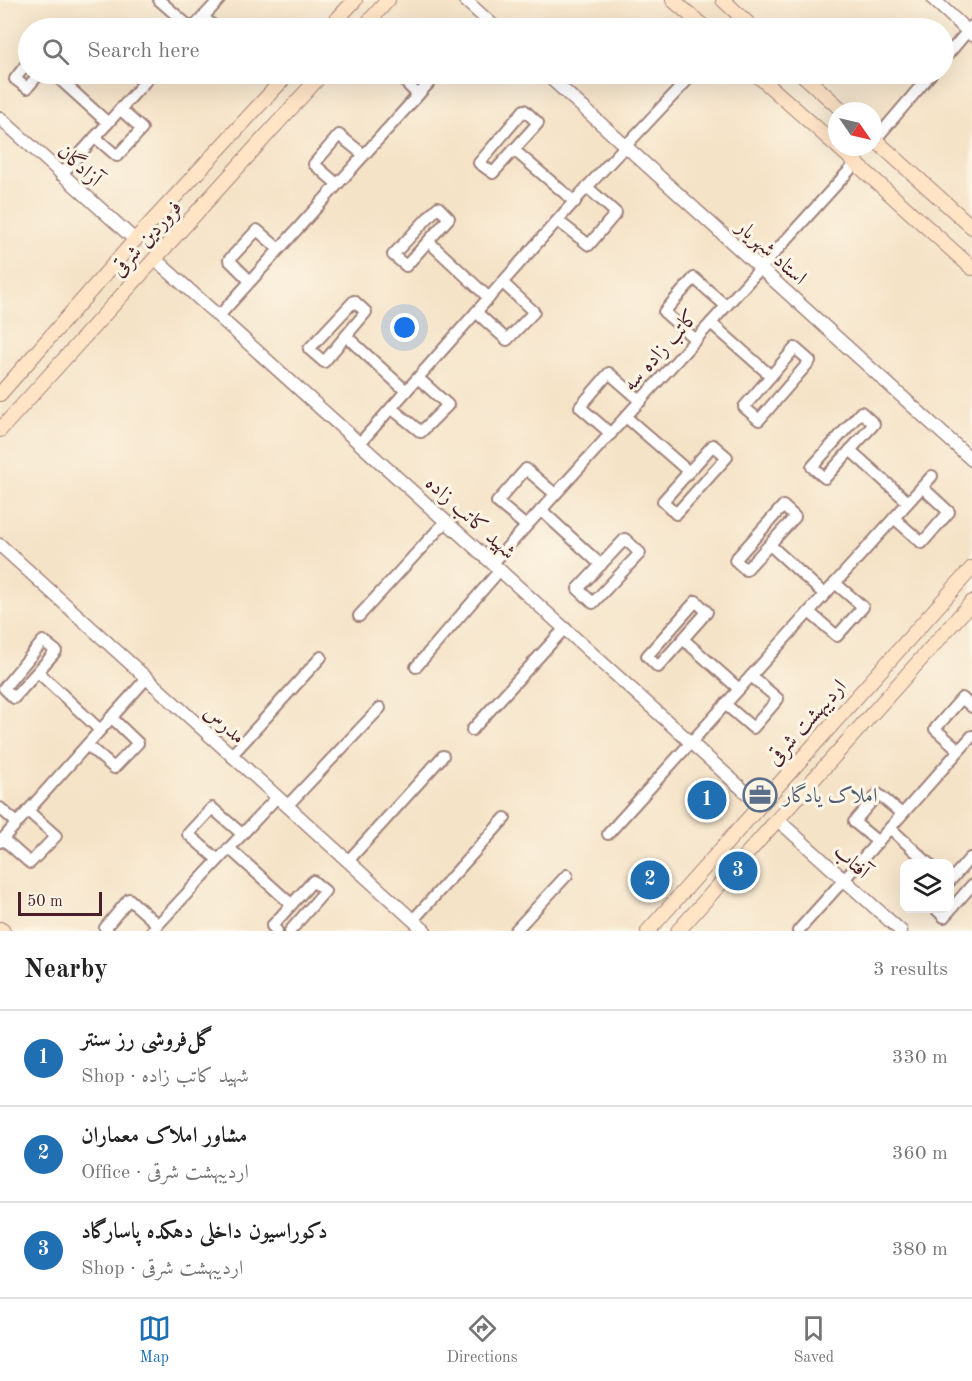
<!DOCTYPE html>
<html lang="en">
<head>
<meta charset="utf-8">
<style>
	body { margin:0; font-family:"Old Standard TT",Amiri,serif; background:#f6f6f6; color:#222 }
	.controls { position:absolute; right:18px; bottom:18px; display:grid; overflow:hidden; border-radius:12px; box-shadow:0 6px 24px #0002 }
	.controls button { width:54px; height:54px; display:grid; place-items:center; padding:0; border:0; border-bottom:2px solid #e0e0e0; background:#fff; color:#222; font:30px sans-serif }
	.compass { position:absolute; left:828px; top:102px; width:54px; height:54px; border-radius:50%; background:#fff; box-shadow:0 6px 24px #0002; rotate:124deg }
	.scale { position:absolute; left:18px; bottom:15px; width:84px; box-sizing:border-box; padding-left:6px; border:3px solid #4a1f2b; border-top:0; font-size:16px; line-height:21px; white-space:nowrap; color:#4a1f2b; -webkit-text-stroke:4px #fcf5e5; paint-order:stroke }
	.you { position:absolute; left:405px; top:328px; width:21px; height:21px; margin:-15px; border:4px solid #fff; border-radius:50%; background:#1a73e8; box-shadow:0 0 0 9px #1a73e833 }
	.badge { display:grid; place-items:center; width:39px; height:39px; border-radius:50%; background:#1f6fb2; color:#fff; font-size:20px; font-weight:700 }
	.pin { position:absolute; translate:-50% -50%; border:3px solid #fff; box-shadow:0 2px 6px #0006 }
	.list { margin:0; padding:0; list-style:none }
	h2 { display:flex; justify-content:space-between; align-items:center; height:78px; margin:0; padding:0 24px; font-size:26px }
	h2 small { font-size:20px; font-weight:400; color:#767676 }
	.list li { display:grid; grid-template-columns:39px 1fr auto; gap:18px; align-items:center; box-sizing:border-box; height:96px; padding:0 24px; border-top:2px solid #e0e0e0 }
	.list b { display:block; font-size:22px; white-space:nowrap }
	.list p { margin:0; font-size:20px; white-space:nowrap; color:#767676 }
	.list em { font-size:20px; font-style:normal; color:#767676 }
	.icon { flex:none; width:33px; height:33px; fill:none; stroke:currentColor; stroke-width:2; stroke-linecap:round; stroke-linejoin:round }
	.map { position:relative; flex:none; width:972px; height:931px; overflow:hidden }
	.search { position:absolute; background:#fff; box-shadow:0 6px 24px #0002; left:18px; right:18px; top:18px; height:66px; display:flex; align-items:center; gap:15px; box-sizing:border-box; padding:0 21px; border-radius:33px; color:#767676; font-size:22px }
	.sheet { height:366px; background:#fff }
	nav { display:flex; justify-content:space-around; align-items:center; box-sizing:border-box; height:84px; border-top:2px solid #e0e0e0; background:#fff; font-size:16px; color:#767676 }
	nav a { display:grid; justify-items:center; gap:3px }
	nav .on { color:#1f6fb2 }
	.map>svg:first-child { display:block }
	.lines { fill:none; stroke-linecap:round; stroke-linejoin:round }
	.minor-casing { stroke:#a0817a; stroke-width:14 }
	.tertiary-casing { stroke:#a0817a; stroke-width:15 }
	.secondary-casing { stroke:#a0817a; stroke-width:16 }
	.minor { stroke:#fff; stroke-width:10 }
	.tertiary { stroke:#fff; stroke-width:12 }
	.secondary { stroke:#ffe4c6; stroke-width:14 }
	.labels { text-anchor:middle; stroke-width:6; stroke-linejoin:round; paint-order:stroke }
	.street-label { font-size:21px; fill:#4a1f2b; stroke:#fcf5e5 }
	.service-label { font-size:21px; fill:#4e5e75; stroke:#fcf5e5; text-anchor:start }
</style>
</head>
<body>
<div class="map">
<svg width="972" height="931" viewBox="0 0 972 931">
	<rect width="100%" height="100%" fill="#fcf5e5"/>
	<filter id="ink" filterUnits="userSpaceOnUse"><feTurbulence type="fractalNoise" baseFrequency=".0167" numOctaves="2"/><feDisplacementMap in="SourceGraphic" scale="12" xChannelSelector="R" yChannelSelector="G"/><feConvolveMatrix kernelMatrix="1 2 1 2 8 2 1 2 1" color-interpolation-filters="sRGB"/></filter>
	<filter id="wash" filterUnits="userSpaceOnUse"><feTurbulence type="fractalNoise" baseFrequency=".008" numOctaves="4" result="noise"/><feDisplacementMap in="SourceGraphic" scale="24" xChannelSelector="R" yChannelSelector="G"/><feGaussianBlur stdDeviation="1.35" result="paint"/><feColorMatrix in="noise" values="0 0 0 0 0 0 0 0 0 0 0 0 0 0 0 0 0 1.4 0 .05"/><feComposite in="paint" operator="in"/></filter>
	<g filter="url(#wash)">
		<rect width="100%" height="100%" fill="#f5e3c8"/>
	</g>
	<g filter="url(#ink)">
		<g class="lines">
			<defs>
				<g id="minor">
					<path d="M 159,0 L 191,28"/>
					<path d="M 203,17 L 216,28"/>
					<path d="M 193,28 L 219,0"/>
					<path d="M 944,59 L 972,26"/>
					<path d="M 28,62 L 15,79 L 27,88 L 39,74"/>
					<path d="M 54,74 L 108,123"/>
					<path d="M 397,74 L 418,95"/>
					<path d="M 524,110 L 538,123 L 493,173 L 479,163 Z"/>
					<path d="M 95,137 L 117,156 L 142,129 L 120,109"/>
					<path d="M 875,140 L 931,74"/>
					<path d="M 514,150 L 575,202"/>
					<path d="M 61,175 L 152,74"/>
					<path d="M 337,184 L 314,164 L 339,135 L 364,155"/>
					<path d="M 438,207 L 449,218 L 406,266 L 393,255 Z"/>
					<path d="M 558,221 L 589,245 L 616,213 L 587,187"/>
					<path d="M 429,242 L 489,298"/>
					<path d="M 250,281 L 229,260 L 257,230 L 279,249"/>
					<path d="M 354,301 L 366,312 L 324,362 L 309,349 Z"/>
					<path d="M 476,312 L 507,340 L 534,312 L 503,283"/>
					<path d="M 219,316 L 437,74"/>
					<path d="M 711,323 L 771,376"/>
					<path d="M 346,336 L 406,391"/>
					<path d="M 696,340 L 664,312 L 694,278 L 726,306"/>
					<path d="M 795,348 L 810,361 L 759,420 L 744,407 Z"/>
					<path d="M 391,408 L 421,432 L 448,405 L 418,378"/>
					<path d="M 861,412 L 874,424 L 825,478 L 812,467 Z"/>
					<path d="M 626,417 L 689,472"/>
					<path d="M 611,434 L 580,407 L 609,373 L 641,401"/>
					<path d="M 360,443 L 587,187 L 693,74"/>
					<path d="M 713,445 L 727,457 L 676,514 L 663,501 Z"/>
					<path d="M 850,450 L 908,502"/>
					<path d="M 783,506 L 795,517 L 746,570 L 735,560 Z"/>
					<path d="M 541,510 L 601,565"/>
					<path d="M 894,518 L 922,543 L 949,512 L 922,487"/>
					<path d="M 526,526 L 497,502 L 526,469 L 555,494"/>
					<path d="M 625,539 L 640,553 L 593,603 L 578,589 Z"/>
					<path d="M 770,545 L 824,594"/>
					<path d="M 493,563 L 856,163"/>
					<path d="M 696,601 L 707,612 L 658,667 L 647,656 Z"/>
					<path d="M 809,612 L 837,636 L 863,607 L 835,583"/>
					<path d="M 359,616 L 446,521"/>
					<path d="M 683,639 L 739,689"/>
					<path d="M 43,641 L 56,651 L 14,698 L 4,688 Z"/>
					<path d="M 416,667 L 500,570"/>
					<path d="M 38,672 L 100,730"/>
					<path d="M 725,704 L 753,728 L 778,699 L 751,676"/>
					<path d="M 472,730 L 565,628"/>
					<path d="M 87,745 L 114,768 L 138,743 L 111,717"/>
					<path d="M 959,750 L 935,729 L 962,698 L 972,707"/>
					<path d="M 231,756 L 321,657"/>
					<path d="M 287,806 L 380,708"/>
					<path d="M 0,808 L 17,823"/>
					<path d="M 890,828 L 929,864"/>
					<path d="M 608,834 L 932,476"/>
					<path d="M 3,839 L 30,863 L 56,836 L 28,811"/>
					<path d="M 0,842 L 146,679"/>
					<path d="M 878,842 L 854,822 L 878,794 L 902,814"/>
					<path d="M 229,848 L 291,904"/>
					<path d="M 218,860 L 188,834 L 212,808 L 242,834"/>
					<path d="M 348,861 L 443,756"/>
					<path d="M 950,881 L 970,858 L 972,859"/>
					<path d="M 935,908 L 944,917 L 972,885"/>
					<path d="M 413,920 L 505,818"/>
					<path d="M 108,931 L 105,928 L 129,899 L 158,925"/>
					<path d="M 152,931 L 277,797"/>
					<path d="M 277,931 L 272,926 L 313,881 L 325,891 L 290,931"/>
					<path d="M 515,931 L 567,875"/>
					<path d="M 798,931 L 972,736"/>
				</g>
				<g id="tertiary">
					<path d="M 465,0 L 496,28"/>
					<path d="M 934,0 L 972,35"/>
					<path d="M 546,74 L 972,460"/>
					<path d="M 0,118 L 135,240"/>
					<path d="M 155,259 L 760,805"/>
					<path d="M 0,545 L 425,931"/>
					<path d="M 778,820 L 901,931"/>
				</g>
				<g id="secondary">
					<path d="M 673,0 L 705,28"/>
					<path d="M 723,0 L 753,28"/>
					<path d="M 329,28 L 355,0"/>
					<path d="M 363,28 L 388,0"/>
					<path d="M 756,74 L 837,146"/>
					<path d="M 802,74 L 843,111"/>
					<path d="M 873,138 L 972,227"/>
					<path d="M 838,147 L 972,268"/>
					<path d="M 0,394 L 135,240 L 288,74"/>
					<path d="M 0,430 L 322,74"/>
					<path d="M 0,929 L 3,931"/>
					<path d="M 648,931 L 972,568"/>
					<path d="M 678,931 L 972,602"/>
				</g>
			</defs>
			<use href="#minor" class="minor-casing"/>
			<use href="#tertiary" class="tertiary-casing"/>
			<use href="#secondary" class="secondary-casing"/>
			<use href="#minor" class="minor"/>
			<use href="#tertiary" class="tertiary"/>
			<use href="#secondary" class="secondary"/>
		</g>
	</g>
	<defs>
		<symbol id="office-ring" viewBox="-11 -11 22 22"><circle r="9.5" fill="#fcf5e5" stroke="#5c6f8a" stroke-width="1.5"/><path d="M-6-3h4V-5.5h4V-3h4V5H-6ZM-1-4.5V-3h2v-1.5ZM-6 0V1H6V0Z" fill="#5c6f8a"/></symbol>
	</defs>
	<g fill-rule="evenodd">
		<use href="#office-ring" x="741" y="776" width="38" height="38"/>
	</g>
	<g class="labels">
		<g class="street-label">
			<text transform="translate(80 165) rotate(42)" y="7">آزادگان</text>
			<text transform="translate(146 238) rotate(-48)" y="7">فروردین شرقی</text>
			<text transform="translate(772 252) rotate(42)" y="7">استاد شهریار</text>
			<text transform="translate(660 350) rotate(-48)" y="7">کاتب زاده سه</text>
			<text transform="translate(471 517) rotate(42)" y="7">شهید کاتب زاده</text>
			<text transform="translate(806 722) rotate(-48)" y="7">اردیبهشت شرقی</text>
			<text transform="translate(225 724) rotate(42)" y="7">مدرس</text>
			<text transform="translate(852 861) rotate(42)" y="7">آفتاب</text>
		</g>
		<g class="service-label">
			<text x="783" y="802">املاک یادگار</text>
		</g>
	</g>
</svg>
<div class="controls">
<button><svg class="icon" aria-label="layers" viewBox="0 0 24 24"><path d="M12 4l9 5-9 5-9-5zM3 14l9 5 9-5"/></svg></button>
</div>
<svg class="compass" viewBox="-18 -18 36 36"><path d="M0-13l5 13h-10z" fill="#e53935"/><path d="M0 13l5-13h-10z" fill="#767676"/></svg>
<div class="scale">50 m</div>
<div class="you"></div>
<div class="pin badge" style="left:707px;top:800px">1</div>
<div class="pin badge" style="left:650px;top:880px">2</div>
<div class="pin badge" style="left:738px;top:871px">3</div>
<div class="search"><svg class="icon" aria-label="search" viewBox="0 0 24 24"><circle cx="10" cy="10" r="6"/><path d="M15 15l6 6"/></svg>Search here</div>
</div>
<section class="sheet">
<h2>Nearby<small>3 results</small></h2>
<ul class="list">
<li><span class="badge">1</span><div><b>گل‌فروشی رز سنتر</b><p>Shop · شهید کاتب زاده</p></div><em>330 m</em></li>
<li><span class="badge">2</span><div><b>مشاور املاک معماران</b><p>Office · اردیبهشت شرقی</p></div><em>360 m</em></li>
<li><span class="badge">3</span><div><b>دکوراسیون داخلی دهکده پاسارگاد</b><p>Shop · اردیبهشت شرقی</p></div><em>380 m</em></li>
</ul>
</section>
<nav>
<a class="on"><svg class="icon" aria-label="map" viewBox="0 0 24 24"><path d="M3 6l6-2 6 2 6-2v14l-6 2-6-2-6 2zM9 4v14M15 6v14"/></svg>Map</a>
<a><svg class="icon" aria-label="directions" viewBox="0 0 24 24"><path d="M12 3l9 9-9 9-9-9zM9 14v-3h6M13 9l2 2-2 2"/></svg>Directions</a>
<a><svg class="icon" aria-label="saved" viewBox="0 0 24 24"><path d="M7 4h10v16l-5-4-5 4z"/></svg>Saved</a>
</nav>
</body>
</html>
